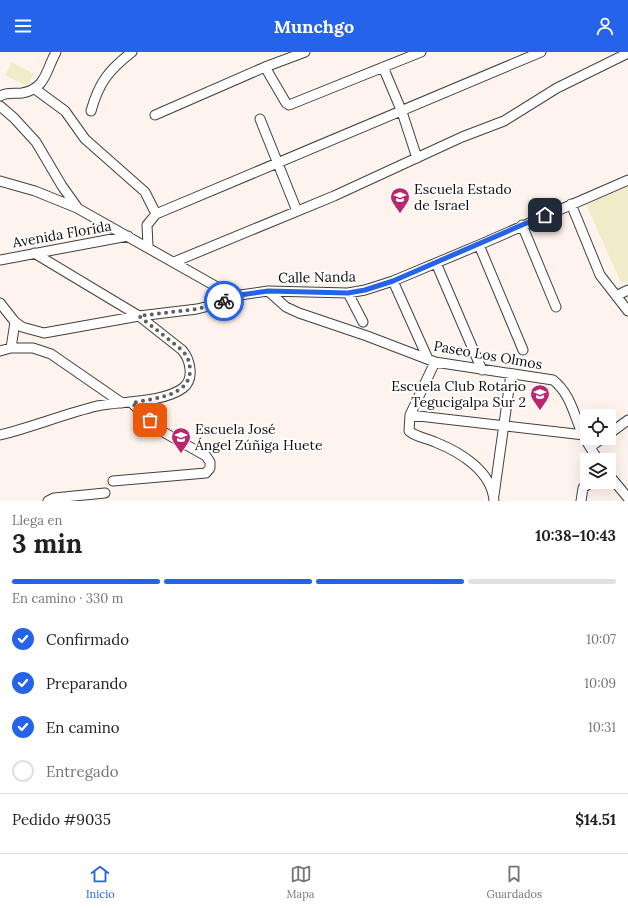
<!DOCTYPE html>
<html lang="es">
<meta charset="utf-8">
<style>
body{margin:0;font-family:Lora,serif;background:#f6f6f6;color:#202124;height:100vh;display:flex;flex-direction:column;font-size:15px;white-space:nowrap}
*{box-sizing:border-box;margin:0}
p{font-size:13px;color:#757577}
.icon{flex:none;width:22px;height:22px;fill:none;stroke:currentColor;stroke-width:2;stroke-linecap:round;stroke-linejoin:round}
.map{position:relative;height:449px;overflow:hidden}
.drawer{display:flex;flex-direction:column;background:#fff;flex:1}
.drawer>*{flex:none}
.controls{position:absolute;left:580px;top:357px;display:grid;gap:8px}
.controls a{display:grid;place-items:center;width:36px;height:36px;border-radius:0px;background:#fff;box-shadow:0 4px 16px #0002;font-size:20px}
.pin{position:absolute;display:grid;place-items:center;width:34px;height:34px;color:#fff;margin:-17px;border-radius:8px;box-shadow:0 2px 6px #0006}
.courier{position:absolute;display:grid;place-items:center;width:40px;height:40px;margin:-20px;border:3px solid #2563eb;border-radius:50%;background:#fff;color:#222;box-shadow:0 1px 5px #0007}
.overview em{font-style:normal;font-weight:800}
.overview div{display:flex;flex-direction:column-reverse}
.overview{display:flex;align-items:center;justify-content:space-between;height:68px;padding:0 12px}
h1{font-size:26px;font-weight:800;line-height:30px}
.bar{display:grid;grid-template-columns:repeat(4,1fr);gap:6px 4px;align-content:center;height:48px;padding:0 12px}
.bar i{height:5px;border-radius:3px;background:#e0e0e0}
.bar .active{background:#2563eb}
.bar p{grid-column:span 4}
.line{display:flex;align-items:center;gap:10px;padding:0 12px;border-top:1px solid #e0e0e0}
.line div{flex:1}
ol{padding:0 12px;list-style:none}
li{display:flex;align-items:center;gap:12px;height:44px}
li p{margin-inline-start:auto}
li .icon{padding:4px;border-radius:50%;background:#2563eb;color:#fff;stroke-width:4}
li:last-child{color:#757577}
li i{width:22px;height:22px;border:2px solid #e0e0e0;border-radius:50%}
header{display:flex;justify-content:space-between;align-items:center;height:52px;padding:0 12px;background:#2563eb;color:#fff;font-size:18px;font-weight:800}
.menu{display:flex;justify-content:space-around;align-items:center;height:56px;border-top:1px solid #e0e0e0;background:#fff;font-size:11px;color:#757577}
.menu a{display:grid;justify-items:center;gap:2px}
.menu .active{color:#2563eb}
.map>svg:first-child{display:block}
.pitch{fill:#f0ecc9}
.lines{fill:none;stroke-linecap:round;stroke-linejoin:round}
.minor-casing{stroke:#404040;stroke-width:11}
.minor{stroke:#fff;stroke-width:9}
.done{stroke:#625e5b;stroke-width:4;stroke-dasharray:0 7.2}
.route{stroke:#2563eb;stroke-width:5}
.labels{text-anchor:middle;stroke-width:4;stroke-linejoin:round;paint-order:stroke}
.poi-label{font-size:14px;fill:#0d0d0d;stroke:#fff;text-anchor:start}
.street-label{font-size:14px;fill:#0d0d0d;stroke:#fff}
</style>
<header><svg class="icon" aria-label="menu" viewBox="0 0 24 24"><path d="M4 6h16M4 12h16M4 18h16"/></svg>Munchgo<svg class="icon" aria-label="person" viewBox="0 0 24 24"><circle cx="12" cy="8" r="4"/><path d="M4 21q1-7 8-7t8 7"/></svg></header>
<div class="map">
<svg width="628" height="449" viewBox="0 0 628 449">
<rect width="100%" height="100%" fill="#fff4ed"/>
<path class="pitch" d="M12,10L34,22L27,34L5,23Z
M628,130V229L621,231L585,150Z"/>
<g class="lines">
<g class="minor-casing">
<path id="minor" d="M265,15L286,51L289,53L421,0
M383,15L402,60L417,106
M35,37L65,59L85,87L145,140L156,162
M0,44C7,40 14,42 22,41C46,37 46,18 56,0
M0,54L14,66L36,90L62,134L77,155
M91,59C99,30 109,18 132,0
M155,63L265,15L305,0
M260,67L297,159
M0,129L35,139L77,156L233,244
M571,152L600,223L628,259
M522,173L556,255
M479,193L523,298
M148,194L147,173L156,162L541,0
M0,208L128,184
M174,210L334,144L462,85L504,69L557,36L628,1
M436,211L482,318
M393,229L428,307
M268,239L286,255L299,261L367,284L435,310L553,328C571,342 574,364 583,383C588,392 593,400 598,408
M348,241L363,270
M616,244L628,238
M0,251L15,270L22,275L44,281L139,264L197,257L221,251L233,244L268,239L348,241L365,238L393,229L479,193L628,128
M11,296L15,270
M0,299L11,296H33L51,302L122,351
M410,363L435,310
M609,382L628,368
M0,383C33,375 64,362 97,354C121,349 163,351 183,336C195,327 190,307 182,298L139,264L34,201
M590,395L603,386
M609,423L628,446
M113,429L206,421L210,416V410L206,404L158,377L132,351
M494,443L511,322
M48,449L54,446L105,441
M494,449C492,419 460,400 435,390C426,386 416,385 409,379L410,363L584,383
M581,449L583,436L591,430"/>
</g>
<use href="#minor" class="minor"/>
</g>
<g class="lines">
<path class="done" d="M150,368L132,351C153,346 188,345 190,320C190,310 188,305 182,298L139,264L197,257L224,249"/>
<path class="route" d="M224,249L233,244L268,239L348,241L365,238L393,229L545,163"/>
</g>
<defs>
<g id="school-pin" transform="scale(1)"><path d="M0 17L-7.5 6A9.5 9.5 0 1 1 7.5 6Z" fill="#bb276e" stroke="#fff"/><path d="M0-5L7-2L0 1L-7-2ZM-4 1L0 2.5L4 1V4Q0 6-4 4Z" fill="#fff"/></g>
</defs>
<g fill-rule="evenodd">
<use href="#school-pin" x="400" y="145"/>
<use href="#school-pin" x="540" y="342"/>
<use href="#school-pin" x="181" y="385"/>
</g>
<g class="labels">
<g class="poi-label">
<text x="414" y="142">Escuela Estado<tspan x="414" dy="16">de Israel</tspan></text>
<text x="526" y="339" text-anchor="end">Escuela Club Rotario<tspan x="526" dy="16">Tegucigalpa Sur 2</tspan></text>
<text x="195" y="382">Escuela José<tspan x="195" dy="16">Ángel Zúñiga Huete</tspan></text>
</g>
<g class="street-label">
<text transform="translate(62 182) rotate(-10)" y="5">Avenida Florida</text>
<text transform="translate(317 225) rotate(-1)" y="5">Calle Nanda</text>
<text transform="translate(488 303) rotate(10)" y="5">Paseo Los Olmos</text>
</g>
</g>
</svg>
<div class="controls">
<a><svg class="icon" aria-label="locate" viewBox="0 0 24 24"><circle cx="12" cy="12" r="6"/><path d="M12 2v4M12 18v4M2 12h4M18 12h4"/></svg></a>
<a><svg class="icon" aria-label="layers" viewBox="0 0 24 24"><path d="M12 4l9 5-9 5-9-5zM3 14l9 5 9-5"/></svg></a>
</div>
<div class="pin" style="left:150px;top:368px;background:#ea580c"><svg class="icon" aria-label="bag" viewBox="0 0 24 24"><path d="M5 8h14l-1 12H6zM9 8a3 3 0 0 1 6 0"/></svg></div>
<div class="pin" style="left:545px;top:163px;background:#1f2937"><svg class="icon" aria-label="home" viewBox="0 0 24 24"><path d="M3 11l9-7 9 7M6 9v11h12V9"/></svg></div>
<div class="courier" style="left:224px;top:249px"><svg class="icon" aria-label="bike" viewBox="0 0 24 24"><circle cx="6" cy="16" r="4"/><circle cx="18" cy="16" r="4"/><path d="M6 16l4-8h5l3 8M10 8l3 8H6M13 5h3"/></svg></div>
</div>
<section class="drawer">
<div class="overview"><div><h1>3 min</h1><p>Llega en</p></div><em>10:38–10:43</em></div>
<div class="bar"><i class="active"></i><i class="active"></i><i class="active"></i><i></i><p>En camino · 330 m</p></div>
<ol>
<li><svg class="icon" aria-label="check" viewBox="0 0 24 24"><path d="M5 12l5 5 9-10"/></svg>Confirmado<p>10:07</p></li>
<li><svg class="icon" aria-label="check" viewBox="0 0 24 24"><path d="M5 12l5 5 9-10"/></svg>Preparando<p>10:09</p></li>
<li><svg class="icon" aria-label="check" viewBox="0 0 24 24"><path d="M5 12l5 5 9-10"/></svg>En camino<p>10:31</p></li>
<li><i></i>Entregado</li>
</ol>
<div class="line" style="height:52px"><div>Pedido #9035</div><b>$14.51</b></div>
</section>
<nav class="menu">
<a class="active"><svg class="icon" aria-label="home" viewBox="0 0 24 24"><path d="M3 11l9-7 9 7M6 9v11h12V9"/></svg>Inicio</a>
<a><svg class="icon" aria-label="map" viewBox="0 0 24 24"><path d="M3 6l6-2 6 2 6-2v14l-6 2-6-2-6 2zM9 4v14M15 6v14"/></svg>Mapa</a>
<a><svg class="icon" aria-label="saved" viewBox="0 0 24 24"><path d="M7 4h10v16l-5-4-5 4z"/></svg>Guardados</a>
</nav>
